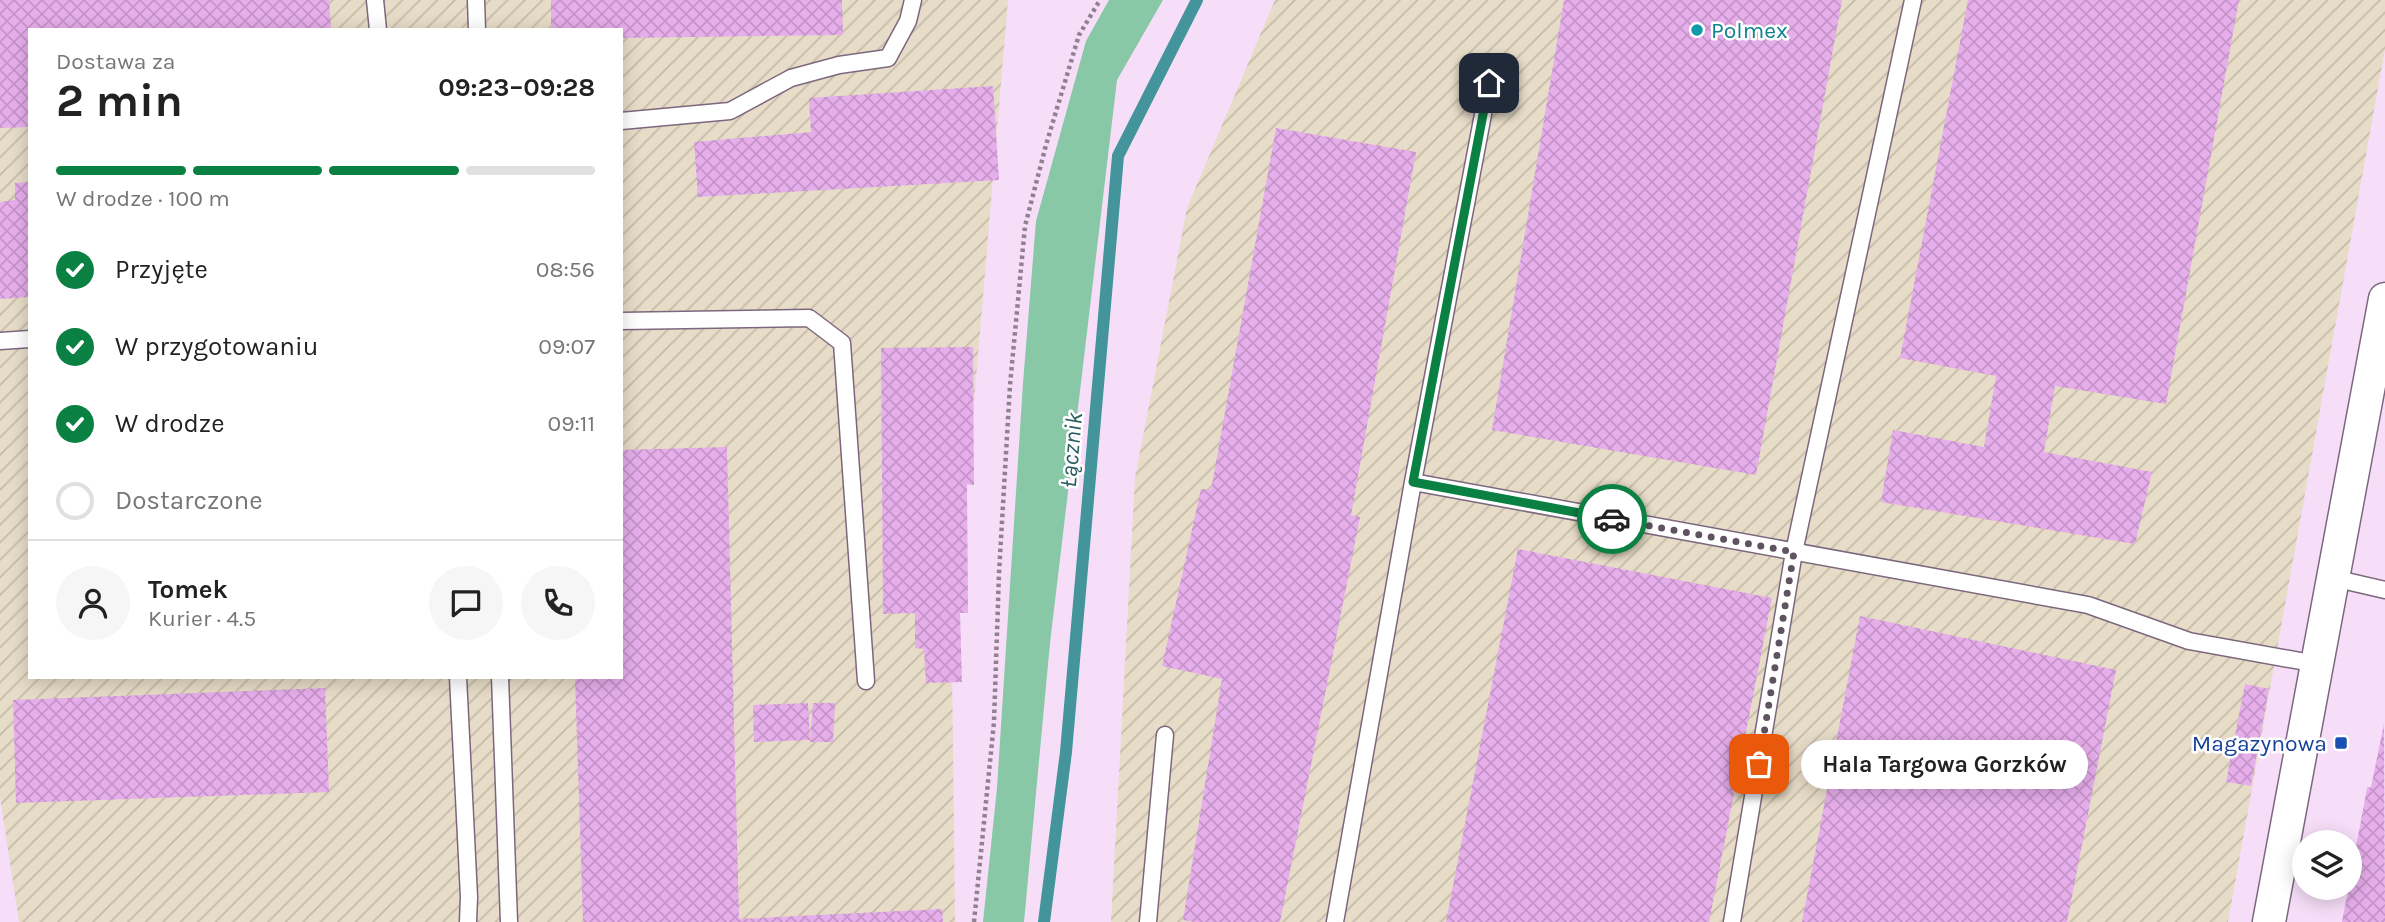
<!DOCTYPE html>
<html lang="pl">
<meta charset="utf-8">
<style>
body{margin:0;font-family:Karla,sans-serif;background:#f6f6f6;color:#222;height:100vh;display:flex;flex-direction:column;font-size:26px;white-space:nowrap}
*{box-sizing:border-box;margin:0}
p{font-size:23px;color:#767676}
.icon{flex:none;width:38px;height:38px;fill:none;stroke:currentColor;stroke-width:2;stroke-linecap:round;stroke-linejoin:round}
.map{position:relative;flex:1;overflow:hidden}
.side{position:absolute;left:28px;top:28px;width:595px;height:651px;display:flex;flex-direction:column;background:#fff;border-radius:0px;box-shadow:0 4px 18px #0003}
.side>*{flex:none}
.controls{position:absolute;left:2292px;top:830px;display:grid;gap:14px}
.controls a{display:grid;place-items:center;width:70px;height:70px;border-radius:50%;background:#fff;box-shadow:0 4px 18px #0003;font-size:35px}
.pin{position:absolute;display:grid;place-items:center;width:60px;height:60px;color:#fff;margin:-30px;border-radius:14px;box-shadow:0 4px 10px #0006}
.courier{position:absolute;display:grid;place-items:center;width:70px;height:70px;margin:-35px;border:5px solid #0b8043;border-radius:50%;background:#fff;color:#222;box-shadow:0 2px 9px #0007}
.bubble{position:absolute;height:49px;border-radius:24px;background:#fff;box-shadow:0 4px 18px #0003;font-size:23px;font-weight:700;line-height:49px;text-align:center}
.head em{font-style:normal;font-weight:700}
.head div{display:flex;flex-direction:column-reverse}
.head{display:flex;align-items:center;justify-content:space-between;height:119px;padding:0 28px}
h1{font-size:46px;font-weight:700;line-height:52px}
.bar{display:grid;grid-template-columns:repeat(4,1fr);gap:10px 7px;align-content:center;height:84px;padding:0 28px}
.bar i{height:9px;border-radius:5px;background:#e0e0e0}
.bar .on{background:#0b8043}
.bar p{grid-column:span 4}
.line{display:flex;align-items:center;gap:18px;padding:0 28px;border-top:2px solid #e0e0e0}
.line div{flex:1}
.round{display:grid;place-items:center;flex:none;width:74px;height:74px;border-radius:37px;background:#f6f6f6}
ol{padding:0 28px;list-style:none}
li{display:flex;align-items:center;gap:21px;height:77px}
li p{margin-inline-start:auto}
li .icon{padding:7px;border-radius:50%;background:#0b8043;color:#fff;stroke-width:4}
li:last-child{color:#767676}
li i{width:38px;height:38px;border:4px solid #e0e0e0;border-radius:50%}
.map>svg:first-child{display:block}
.industrial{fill:url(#industrial-furrows);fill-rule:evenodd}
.green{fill:#88c8a6}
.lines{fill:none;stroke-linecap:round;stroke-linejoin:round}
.stream{stroke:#44949b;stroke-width:12}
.building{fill:url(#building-cross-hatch)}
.service-casing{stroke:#7c687e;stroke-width:19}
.minor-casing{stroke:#7c687e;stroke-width:35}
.path{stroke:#918092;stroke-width:4.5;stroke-dasharray:3.5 3.5;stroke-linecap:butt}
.service{stroke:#fff;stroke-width:16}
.minor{stroke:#fff;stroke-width:32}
.done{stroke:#605361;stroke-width:7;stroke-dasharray:0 12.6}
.route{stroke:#0b8043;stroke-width:9}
.culture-dot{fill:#0f9aa8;stroke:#fff;stroke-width:2.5}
.transit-dot{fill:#1a4fb4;stroke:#fff;stroke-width:2.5}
.labels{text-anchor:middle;stroke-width:5;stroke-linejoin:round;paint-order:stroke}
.culture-label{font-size:23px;fill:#0d838f;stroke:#fff;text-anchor:start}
.transit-label{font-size:23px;fill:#164399;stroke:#fff;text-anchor:end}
.water-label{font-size:24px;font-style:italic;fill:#2b5e61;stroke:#fff}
</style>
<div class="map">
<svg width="2385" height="922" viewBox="0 0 2385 922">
<defs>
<pattern id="industrial-furrows" width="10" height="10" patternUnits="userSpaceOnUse" patternTransform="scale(1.75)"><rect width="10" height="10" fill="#e7dcc7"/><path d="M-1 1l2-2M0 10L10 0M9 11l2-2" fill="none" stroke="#c5bbaa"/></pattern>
<pattern id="building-cross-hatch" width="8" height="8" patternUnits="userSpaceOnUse" patternTransform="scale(1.75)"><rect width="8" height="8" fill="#e7aeec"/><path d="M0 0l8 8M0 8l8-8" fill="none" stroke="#c594c9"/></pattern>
</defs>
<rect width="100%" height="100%" fill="#f6def8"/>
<path class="industrial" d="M0,0H1008L952,663L955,922H19L0,797ZM30,30H621V677H30Z
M1275,0H2385V49L2228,922H1111L1135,478L1187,208Z"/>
<path class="green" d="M1109,0H1163L1117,80L1050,643L1024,922H983L997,788L1023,383L1036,221L1086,41Z"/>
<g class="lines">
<path class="stream" d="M1044,922L1066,752L1118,156L1197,0"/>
</g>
<path class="building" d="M0,0H329L331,28L30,30V127L0,128Z
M551,0H842L843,35L621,38V30H551Z
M1564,0H1842L1756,475L1492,430Z
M1968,0H2239L2166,404L2055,386L2044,452L2152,472L2135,544L1881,502L1893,430L1984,447L1996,376L1900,358Z
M993,86L999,180L698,197L694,142L811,132L809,98Z
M1276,128L1416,152L1351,515L1360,517L1280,922H1194L1183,920L1222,679L1162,666L1201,489L1211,490Z
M30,182V297L0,299V202L15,200V183Z
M973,347L974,485L967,484L968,613H960L962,682L926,683L924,649L915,648V613L883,614L881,348Z
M727,447L739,919L942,909L943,922H583L575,677H621V450Z
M1518,549L1772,598L1709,922H1446Z
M1860,616L2116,670L2067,922H1802Z
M2245,684L2269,689L2251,786L2226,782Z
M325,688L329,792L16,803L13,700Z
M808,703L810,740L754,742L753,705Z
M813,703H835L833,742H810Z
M2384,724L2385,922H2342L2367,788L2371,787Z"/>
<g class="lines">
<g class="service-casing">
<path id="service" d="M375,0L378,30
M476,0L477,30
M621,121L730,111L791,78L839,65L888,58L908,21L913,0
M621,321L809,318L842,343L866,681
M0,341L30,339
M1413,482L2088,605L2189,641L2317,664
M2333,578L2385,590
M458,677L469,897L468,922
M500,677L509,922
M1148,922L1165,735
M1335,922L1413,482L1489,83
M1732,922L1794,552L1913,0"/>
</g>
<g class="minor-casing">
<path id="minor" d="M2269,922L2385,299"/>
</g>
<path class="path" d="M974,922L994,722L999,573L1010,385L1025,226L1046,145L1079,35L1100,0"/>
<use href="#service" class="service"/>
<use href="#minor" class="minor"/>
</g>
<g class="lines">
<path class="done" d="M1612,519L1794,552L1759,764"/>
<path class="route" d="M1489,83L1413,482L1612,519"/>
</g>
<circle class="culture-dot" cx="1697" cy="30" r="7"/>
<rect class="transit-dot" x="2334" y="736" width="14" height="14" rx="3.5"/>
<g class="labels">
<g class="culture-label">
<text x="1711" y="38">Polmex</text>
</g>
<g class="transit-label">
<text x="2327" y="751">Magazynowa</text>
</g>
<g class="water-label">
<text transform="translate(1071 450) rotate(-85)" y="8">Łącznik</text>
</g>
</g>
</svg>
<div class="controls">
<a><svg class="icon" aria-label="layers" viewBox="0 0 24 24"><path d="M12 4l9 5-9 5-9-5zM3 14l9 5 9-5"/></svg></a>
</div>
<div class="pin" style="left:1759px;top:764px;background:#ea580c"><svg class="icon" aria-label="bag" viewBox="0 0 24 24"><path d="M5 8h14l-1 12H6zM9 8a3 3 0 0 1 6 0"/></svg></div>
<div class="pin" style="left:1489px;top:83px;background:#1f2937"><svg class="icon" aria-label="home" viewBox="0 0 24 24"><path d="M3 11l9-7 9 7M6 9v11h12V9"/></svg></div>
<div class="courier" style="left:1612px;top:519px"><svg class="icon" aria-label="car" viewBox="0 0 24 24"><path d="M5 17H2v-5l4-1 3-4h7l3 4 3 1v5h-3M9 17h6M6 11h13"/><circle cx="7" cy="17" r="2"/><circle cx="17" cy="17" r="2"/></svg></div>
<div class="bubble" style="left:1801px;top:740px;width:287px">Hala Targowa Gorzków</div>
<section class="side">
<div class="head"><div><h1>2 min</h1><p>Dostawa za</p></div><em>09:23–09:28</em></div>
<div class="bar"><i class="on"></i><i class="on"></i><i class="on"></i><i></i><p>W drodze · 100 m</p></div>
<ol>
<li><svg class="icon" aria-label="check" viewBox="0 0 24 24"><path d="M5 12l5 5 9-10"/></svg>Przyjęte<p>08:56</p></li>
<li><svg class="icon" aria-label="check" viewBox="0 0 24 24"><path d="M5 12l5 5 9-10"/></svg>W przygotowaniu<p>09:07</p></li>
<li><svg class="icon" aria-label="check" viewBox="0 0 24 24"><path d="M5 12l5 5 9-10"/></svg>W drodze<p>09:11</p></li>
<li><i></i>Dostarczone</li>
</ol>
<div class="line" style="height:126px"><a class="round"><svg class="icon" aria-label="person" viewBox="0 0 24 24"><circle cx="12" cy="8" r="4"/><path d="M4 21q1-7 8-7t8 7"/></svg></a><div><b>Tomek</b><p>Kurier · 4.5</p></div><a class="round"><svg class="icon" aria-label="chat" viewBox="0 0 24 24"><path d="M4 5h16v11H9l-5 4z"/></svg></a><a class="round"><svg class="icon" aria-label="phone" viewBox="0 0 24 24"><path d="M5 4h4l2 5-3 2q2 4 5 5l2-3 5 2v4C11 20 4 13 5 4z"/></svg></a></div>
</section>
</div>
